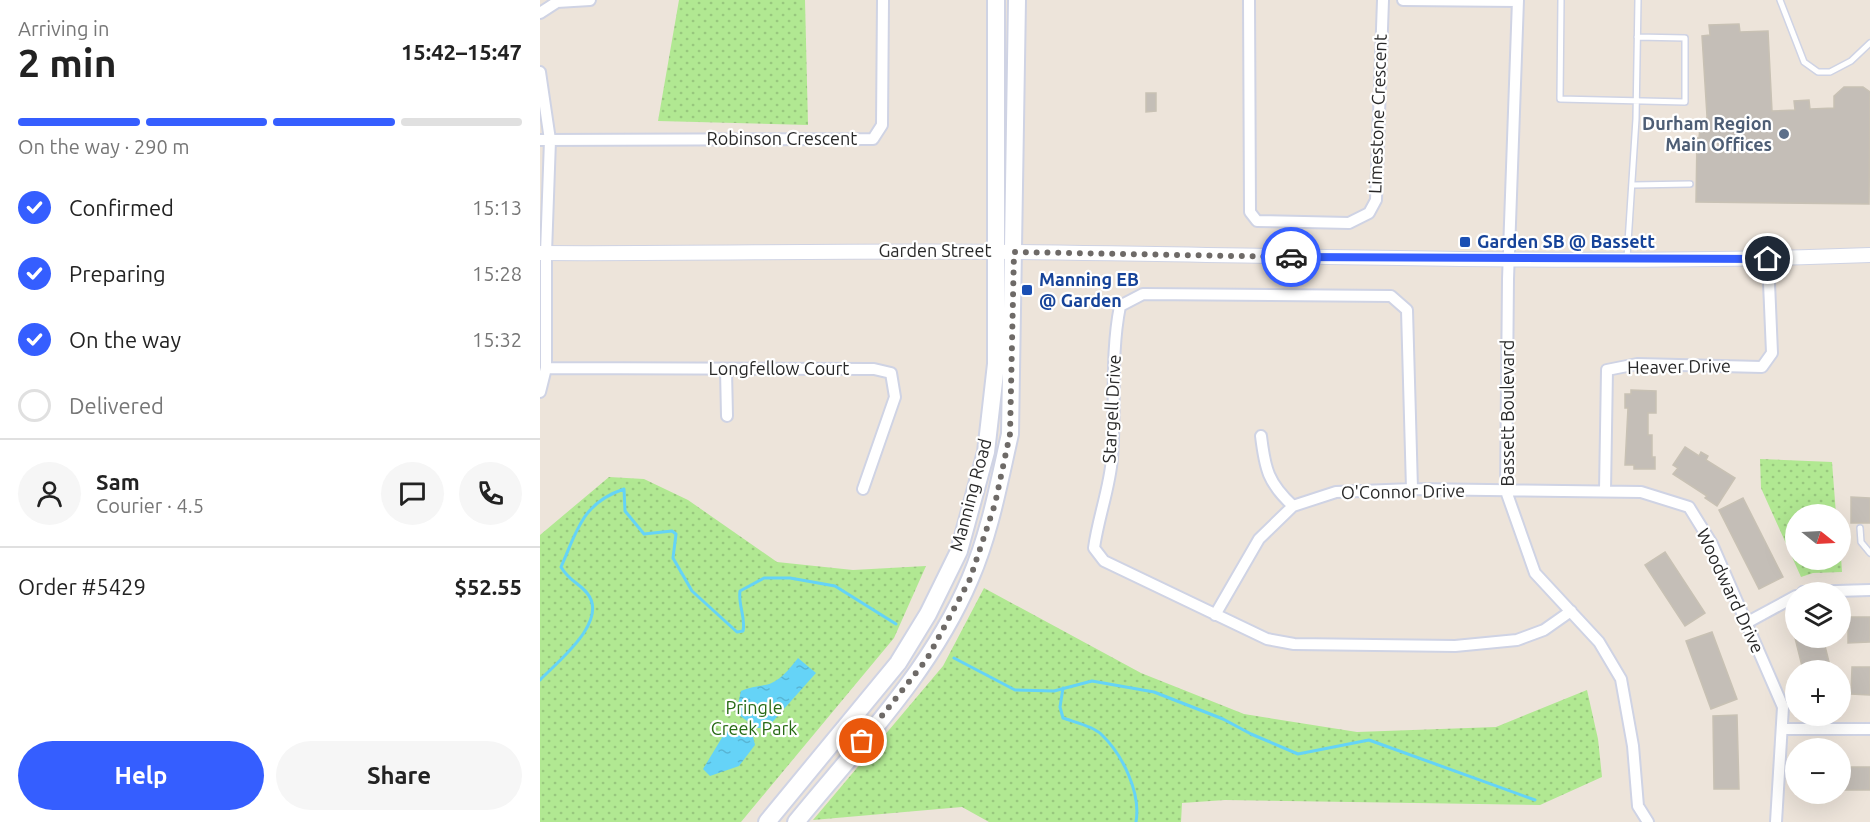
<!DOCTYPE html>
<meta charset="utf-8">
<style>
body{margin:0;font-family:Ubuntu,sans-serif;background:#f6f6f6;color:#222;height:100vh;display:flex;flex-direction:column;font-size:22px;white-space:nowrap}
*{box-sizing:border-box;margin:0}
p{font-size:20px;color:#767676}
.icon{flex:none;width:33px;height:33px;fill:none;stroke:currentColor;stroke-width:2;stroke-linecap:round;stroke-linejoin:round}
.map{position:relative;flex:1;overflow:hidden}
.sheet{display:flex;flex-direction:column;background:#fff;width:540px}
.sheet>*{flex:none}
.needle{width:39px;rotate:108deg}
.fabs{position:absolute;left:1245px;top:504px;display:grid;gap:12px}
.fabs a{display:grid;place-items:center;width:66px;height:66px;border-radius:50%;background:#fff;box-shadow:0 6px 24px #0002;font-size:30px}
.pin{position:absolute;display:grid;place-items:center;width:51px;height:51px;color:#fff;margin:-26px;border:3px solid #fff;border-radius:50%;box-shadow:0 2px 6px #0007}
.courier{position:absolute;display:grid;place-items:center;width:60px;height:60px;margin:-30px;border:4px solid #355eff;border-radius:50%;background:#fff;color:#222;box-shadow:0 2px 8px #0007}
.head em{font-style:normal;font-weight:700}
.head div{display:flex;flex-direction:column-reverse}
.head{display:flex;align-items:center;justify-content:space-between;height:102px;padding:0 18px}
h1{font-size:39px;font-weight:700;line-height:45px}
.bar{display:grid;grid-template-columns:repeat(4,1fr);gap:9px 6px;align-content:center;height:72px;padding:0 18px}
.bar i{height:8px;border-radius:4px;background:#e0e0e0}
.bar .current{background:#355eff}
.bar p{grid-column:span 4}
.line{display:flex;align-items:center;gap:15px;padding:0 18px;border-top:2px solid #e0e0e0}
.line div{flex:1}
.round{display:grid;place-items:center;flex:none;width:63px;height:63px;border-radius:32px;background:#f6f6f6}
ol{padding:0 18px;list-style:none}
li{display:flex;align-items:center;gap:18px;height:66px}
li p{margin-inline-start:auto}
li .icon{padding:6px;border-radius:50%;background:#355eff;color:#fff;stroke-width:4}
li:last-child{color:#767676}
li i{width:33px;height:33px;border:3px solid #e0e0e0;border-radius:50%}
.action{display:flex;gap:12px;margin-top:auto;padding:12px 18px}
.action a{flex:1;height:69px;border-radius:36px;background:#355eff;color:#fff;font-size:24px;font-weight:700;line-height:69px;text-align:center}
.action a+a{background:#f6f6f6;color:#222}
main{display:flex;flex:1;min-height:0}
.map>svg:first-child{display:block}
.park{fill:url(#park-dots)}
.water{fill:url(#water-ripples)}
.lines{fill:none;stroke-linecap:round;stroke-linejoin:round}
.stream{stroke:#65d3f7;stroke-width:3}
.building{fill:#c4beb7;stroke:#c8c1b4;stroke-width:1.5}
.service-casing{stroke:#cfd3e4;stroke-width:8}
.minor-casing{stroke:#cfd3e4;stroke-width:14}
.tertiary-casing{stroke:#cfd3e4;stroke-width:16}
.secondary-casing{stroke:#cfd3e4;stroke-width:20}
.service{stroke:#fff;stroke-width:5}
.minor{stroke:#fff;stroke-width:10}
.tertiary{stroke:#fff;stroke-width:14}
.secondary{stroke:#fff;stroke-width:16}
.done{stroke:#6e6a67;stroke-width:6;stroke-dasharray:0 10.8}
.route{stroke:#355eff;stroke-width:8}
.service-dot{fill:#5c6f8a;stroke:#fff;stroke-width:2}
.transit-dot{fill:#1a4fb4;stroke:#fff;stroke-width:2}
.labels{text-anchor:middle;stroke-width:4.5;stroke-linejoin:round;paint-order:stroke}
.street-label{font-size:18px;fill:#292929;stroke:#fff}
.service-label{font-size:18px;font-weight:bold;fill:#4e5e75;stroke:#fff;text-anchor:end}
.transit-label{font-size:18px;font-weight:bold;fill:#164399;stroke:#fff;text-anchor:start}
.park-label{font-size:18px;fill:#286b15;stroke:#fff}
</style>
<main>
<section class="sheet">
<div class="head"><div><h1>2 min</h1><p>Arriving in</p></div><em>15:42–15:47</em></div>
<div class="bar"><i class="current"></i><i class="current"></i><i class="current"></i><i></i><p>On the way · 290 m</p></div>
<ol>
<li><svg class="icon" aria-label="check" viewBox="0 0 24 24"><path d="M5 12l5 5 9-10"/></svg>Confirmed<p>15:13</p></li>
<li><svg class="icon" aria-label="check" viewBox="0 0 24 24"><path d="M5 12l5 5 9-10"/></svg>Preparing<p>15:28</p></li>
<li><svg class="icon" aria-label="check" viewBox="0 0 24 24"><path d="M5 12l5 5 9-10"/></svg>On the way<p>15:32</p></li>
<li><i></i>Delivered</li>
</ol>
<div class="line" style="height:108px"><a class="round"><svg class="icon" aria-label="person" viewBox="0 0 24 24"><circle cx="12" cy="8" r="4"/><path d="M4 21q1-7 8-7t8 7"/></svg></a><div><b>Sam</b><p>Courier · 4.5</p></div><a class="round"><svg class="icon" aria-label="chat" viewBox="0 0 24 24"><path d="M4 5h16v11H9l-5 4z"/></svg></a><a class="round"><svg class="icon" aria-label="phone" viewBox="0 0 24 24"><path d="M5 4h4l2 5-3 2q2 4 5 5l2-3 5 2v4C11 20 4 13 5 4z"/></svg></a></div>
<div class="line" style="height:78px"><div>Order #5429</div><b>$52.55</b></div>
<div class="action"><a>Help</a><a>Share</a></div>
</section>
<div class="map">
<svg width="1330" height="822" viewBox="0 0 1330 822">
<defs>
<pattern id="park-dots" width="8" height="8" patternUnits="userSpaceOnUse" patternTransform="scale(1.5)"><rect width="8" height="8" fill="#b1e892"/><path d="M2 2h.1M6 6h.1" fill="none" stroke="#98c77e" stroke-width="1.8" stroke-linecap="round"/></pattern>
<pattern id="water-ripples" width="26" height="14" patternUnits="userSpaceOnUse" patternTransform="scale(1.5)"><rect width="26" height="14" fill="#65d3f7"/><path d="M2 4q2-2 4 0t4 0M15 11q2-2 4 0t4 0" fill="none" stroke="#58b5d4"/></pattern>
</defs>
<rect width="100%" height="100%" fill="#ede4da"/>
<path class="park" d="M139,0H265L268,125L118,121Z
M1220,459L1292,462L1296,514H1256V560L1301,557L1302,572L1273,573L1261,577L1221,488Z
M69,477L104,479L148,500L237,562L313,570L386,566L354,638L201,822H0V535Z
M444,588L601,673L704,714L817,732L956,727L1047,690L1058,739L1062,777L1000,805L685,800L642,803L641,822H449L422,807L273,820L403,666Z"/>
<path class="water" d="M258,658L276,673L227,728H217L196,713L201,691C210,687 216,687 225,685C239,683 250,668 258,658Z
M204,727L212,732L215,745L199,766L170,776L163,769L186,731Z"/>
<g class="lines">
<path class="stream" d="M414,658L475,690L514,691L552,681L614,692L683,719L711,734L758,754L829,740L995,800
M0,680C17,662 70,621 47,593C38,582 30,582 21,567C37,531 42,503 84,489L85,511L104,534L132,531L136,534L133,558L152,591L197,632L203,631C206,617 198,606 200,591L224,578H250L295,586L356,624
M523,688L520,707L523,718C534,722 553,726 561,734C583,755 601,793 596,822"/>
</g>
<path class="building" d="M1199,24L1200,32L1228,31L1232,111L1255,110L1254,101L1269,100L1270,109L1294,108V96L1304,87H1323L1330,92L1329,204L1156,202L1157,138H1159L1160,128H1166L1167,116L1162,36L1170,35L1169,25Z
M606,93H616V111L606,112Z
M1091,390L1116,391V413H1108V435H1112V457H1115V469H1094V465H1085L1088,408H1085V394H1091Z
M1145,447L1159,456L1161,452L1168,456L1166,460L1195,478L1177,506L1165,498L1167,496L1133,474L1138,468L1133,465Z
M1311,497L1330,498V523H1311Z
M1203,498L1243,577L1219,589L1179,510Z
M1125,552L1165,613L1145,626L1105,565Z
M1308,617H1330V642L1308,643Z
M1172,632L1197,699L1171,709L1146,641Z
M1255,638H1283L1291,670H1263Z
M1312,667H1330V695L1311,694Z
M1197,715L1199,789H1174L1173,716Z
M1300,767H1330V790H1300Z"/>
<g class="lines">
<g class="service-casing">
<path id="service" d="M1021,0L1020,99L1145,102V38L1097,37
M1240,0L1264,62L1278,72H1290L1311,61L1330,43
M1093,185L1150,184
M1087,258L1096,119L1098,0
M1320,528L1321,542L1330,553"/>
</g>
<g class="minor-casing">
<path id="minor" d="M709,0L710,212L717,221L809,223L829,213L836,200L843,0
M863,0L978,1
M978,0L968,279L966,491L995,573L1059,642L1081,679L1093,746L1098,806L1108,822
M0,13L17,2L50,0
M0,72L10,140L6,253V368L0,392
M0,140L333,139L342,125L343,0
M6,368L334,369L351,373L355,397L323,489
M186,370L187,416
M721,436C725,469 728,483 753,506
M872,489L867,310L851,296L603,294L580,306C570,356 576,407 572,458C570,487 558,518 554,548L564,561L727,639L754,644L915,646L977,640L1004,630L1031,611
M1065,491L1067,370L1097,364L1222,367L1232,353L1228,259
M1263,592L1330,590
M675,615L719,539L753,506L796,492L872,489L1101,492L1149,507L1172,544L1243,707L1236,822
M1208,622L1256,596
M1243,729H1330"/>
</g>
<g class="tertiary-casing">
<path id="tertiary" d="M0,253C158,254 316,250 475,252C760,255 1045,266 1330,255"/>
</g>
<g class="secondary-casing">
<path id="secondary" d="M227,822L358,663L388,614L419,551L446,452L456,364V0
M256,822C319,745 391,671 430,579C450,533 459,482 470,434L477,0"/>
</g>
<use href="#service" class="service"/>
<use href="#minor" class="minor"/>
<use href="#tertiary" class="tertiary"/>
<use href="#secondary" class="secondary"/>
</g>
<g class="lines">
<path class="done" d="M322,741L387,659L430,579L455,504L470,434L474,252L751,257"/>
<path class="route" d="M751,257L1228,259"/>
</g>
<circle class="service-dot" cx="1244" cy="134" r="6"/>
<g class="transit-dot">
<rect x="919" y="236" width="12" height="12" rx="3"/>
<rect x="481" y="284" width="12" height="12" rx="3"/>
</g>
<g class="labels">
<g class="street-label">
<text transform="translate(838 114) rotate(-88)" y="6">Limestone Crescent</text>
<text x="242" y="145">Robinson Crescent</text>
<text x="395" y="257">Garden Street</text>
<text transform="translate(1139 367) rotate(-1)" y="6">Heaver Drive</text>
<text x="239" y="375">Longfellow Court</text>
<text transform="translate(572 409) rotate(-87)" y="6">Stargell Drive</text>
<text transform="translate(968 413) rotate(-90)" y="6">Bassett Boulevard</text>
<text transform="translate(863 492) rotate(-1)" y="6">O'Connor Drive</text>
<text transform="translate(431 495) rotate(-75)" y="6">Manning Road</text>
<text transform="translate(1190 591) rotate(65)" y="6">Woodward Drive</text>
</g>
<g class="service-label">
<text x="1232" y="130">Durham Region<tspan x="1232" dy="21">Main Offices</tspan></text>
</g>
<g class="transit-label">
<text x="937" y="248">Garden SB @ Bassett</text>
<text x="499" y="286">Manning EB<tspan x="499" dy="21">@ Garden</tspan></text>
</g>
<g class="park-label">
<text x="214" y="714">Pringle<tspan x="214" dy="21">Creek Park</tspan></text>
</g>
</g>
</svg>
<div class="fabs">
<a><svg class="needle" viewBox="-14 -14 28 28"><path d="M0-13l5 13h-10z" fill="#e53935"/><path d="M0 13l5-13h-10z" fill="#767676"/></svg></a>
<a><svg class="icon" aria-label="layers" viewBox="0 0 24 24"><path d="M12 4l9 5-9 5-9-5zM3 14l9 5 9-5"/></svg></a>
<a>+</a>
<a>−</a>
</div>
<div class="pin" style="left:322px;top:741px;background:#ea580c"><svg class="icon" aria-label="bag" viewBox="0 0 24 24"><path d="M5 8h14l-1 12H6zM9 8a3 3 0 0 1 6 0"/></svg></div>
<div class="pin" style="left:1228px;top:259px;background:#1f2937"><svg class="icon" aria-label="home" viewBox="0 0 24 24"><path d="M3 11l9-7 9 7M6 9v11h12V9"/></svg></div>
<div class="courier" style="left:751px;top:257px"><svg class="icon" aria-label="car" viewBox="0 0 24 24"><path d="M5 17H2v-5l4-1 3-4h7l3 4 3 1v5h-3M9 17h6M6 11h13"/><circle cx="7" cy="17" r="2"/><circle cx="17" cy="17" r="2"/></svg></div>
</div>
</main>
